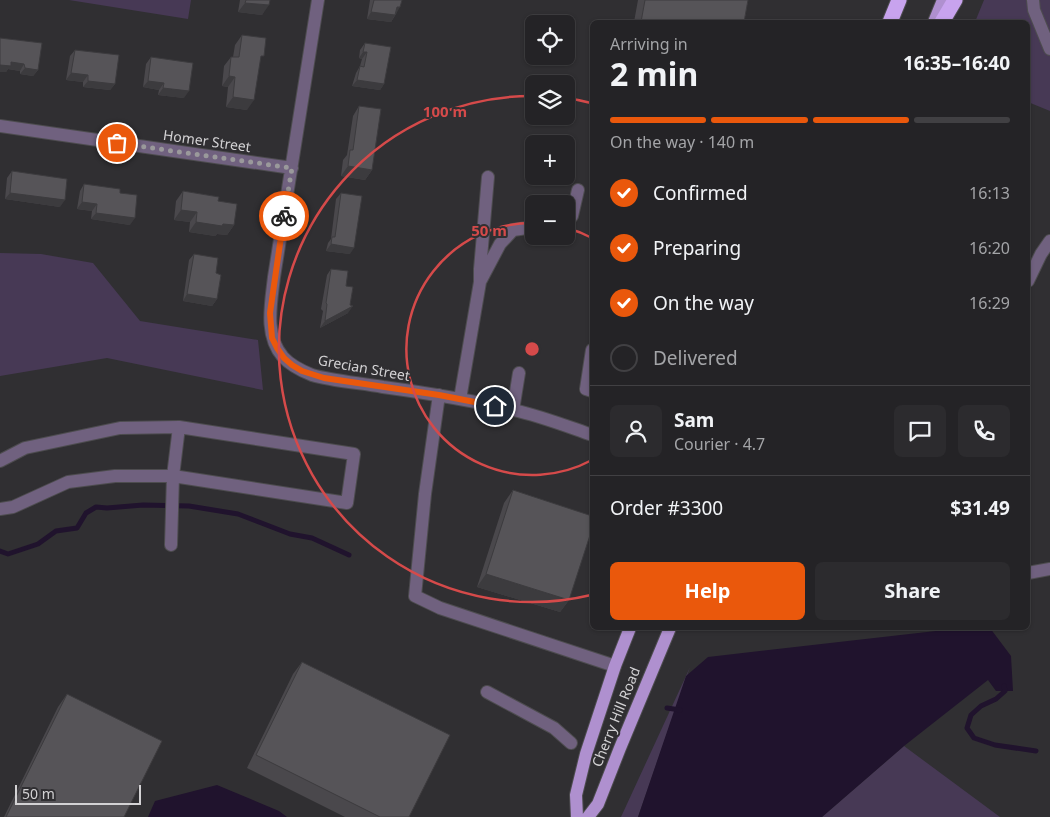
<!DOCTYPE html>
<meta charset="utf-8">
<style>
body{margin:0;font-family:"Noto Sans",sans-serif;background:#2c2b2e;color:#f1f3f6;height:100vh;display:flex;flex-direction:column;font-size:19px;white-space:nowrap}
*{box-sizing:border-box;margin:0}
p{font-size:16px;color:#a3a4a7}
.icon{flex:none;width:28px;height:28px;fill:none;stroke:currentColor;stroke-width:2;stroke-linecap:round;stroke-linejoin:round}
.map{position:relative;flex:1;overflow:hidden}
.panel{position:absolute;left:590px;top:20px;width:440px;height:610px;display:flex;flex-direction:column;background:#242326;border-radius:8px;box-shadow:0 1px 4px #0004,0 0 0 1px #414043}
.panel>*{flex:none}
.buttons{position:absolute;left:525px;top:15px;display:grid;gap:10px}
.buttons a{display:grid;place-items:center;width:50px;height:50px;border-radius:8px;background:#242326;box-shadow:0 1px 4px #0004,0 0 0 1px #414043;font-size:25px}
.scale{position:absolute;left:15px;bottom:12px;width:126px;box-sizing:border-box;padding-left:5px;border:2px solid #d3d2d4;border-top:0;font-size:14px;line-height:18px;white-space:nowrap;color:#d3d2d4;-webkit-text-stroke:4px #302f32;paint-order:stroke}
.pin{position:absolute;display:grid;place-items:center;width:42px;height:42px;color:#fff;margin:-21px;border:2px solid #fff;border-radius:50%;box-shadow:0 1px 5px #0007}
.courier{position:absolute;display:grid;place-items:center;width:50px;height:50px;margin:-25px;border:4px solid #ea580c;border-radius:50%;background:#fff;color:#222;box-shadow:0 1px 6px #0007}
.overview em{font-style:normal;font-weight:700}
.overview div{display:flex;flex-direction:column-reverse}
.overview{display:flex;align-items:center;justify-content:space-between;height:85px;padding:0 20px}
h1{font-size:32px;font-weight:700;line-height:38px}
.bar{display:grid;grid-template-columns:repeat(4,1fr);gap:8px 5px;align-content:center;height:60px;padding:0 20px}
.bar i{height:6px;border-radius:4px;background:#414043}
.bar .selected{background:#ea580c}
.bar p{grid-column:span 4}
.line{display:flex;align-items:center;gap:12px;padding:0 20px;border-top:1px solid #414043}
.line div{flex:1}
.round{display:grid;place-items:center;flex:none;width:52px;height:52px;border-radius:8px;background:#2c2b2e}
ol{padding:0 20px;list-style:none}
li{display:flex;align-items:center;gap:15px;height:55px}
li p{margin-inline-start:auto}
li .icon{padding:5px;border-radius:50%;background:#ea580c;color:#fff;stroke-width:4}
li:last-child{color:#a3a4a7}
li i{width:28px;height:28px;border:2px solid #414043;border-radius:50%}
.action{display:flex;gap:10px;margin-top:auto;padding:10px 20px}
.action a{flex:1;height:58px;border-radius:8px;background:#ea580c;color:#fff;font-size:20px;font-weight:700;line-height:58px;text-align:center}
.action a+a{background:#2c2b2e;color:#f1f3f6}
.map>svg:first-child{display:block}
.green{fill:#473955}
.water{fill:#20132d}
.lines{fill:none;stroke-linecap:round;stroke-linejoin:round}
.stream{stroke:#20132d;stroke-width:5}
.minor-casing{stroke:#4d4c4f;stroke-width:14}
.major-casing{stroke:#4d4c4f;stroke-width:14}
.highway-casing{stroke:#4d4c4f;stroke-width:17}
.minor{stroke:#70617f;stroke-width:12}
.major{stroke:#af90cf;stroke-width:12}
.highway{stroke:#c8a3ee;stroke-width:15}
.wall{fill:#4a484c}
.shaded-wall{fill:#3c3b3e}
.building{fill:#565458;stroke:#3c3b3e}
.done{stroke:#9a999b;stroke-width:5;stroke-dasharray:0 9}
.route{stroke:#ea580c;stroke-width:6}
.ring{fill:none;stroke:#d54a4a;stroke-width:2.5}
.labels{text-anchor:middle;stroke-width:4;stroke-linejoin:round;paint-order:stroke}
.street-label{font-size:14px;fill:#d3d2d4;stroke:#302f32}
.centre{fill:#d54a4a;stroke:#302f32;stroke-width:2.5}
.ring-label{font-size:15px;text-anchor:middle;font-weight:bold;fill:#d54a4a;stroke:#302f32;stroke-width:4;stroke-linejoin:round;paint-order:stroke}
</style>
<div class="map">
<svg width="1050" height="817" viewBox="0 0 1050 817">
<rect width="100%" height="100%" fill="#302f32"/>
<path class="green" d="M69,0H191L188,19Z
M984,0H1050V111L1028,102V22H975Z
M0,253L41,254L93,263L140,321L258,340L263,390L107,358L0,376Z
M690,667L638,817H621L686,676Z
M904,746L1000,817H822Z"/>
<path class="water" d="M962,628H990L1011,656L1013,691H996L988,680L904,746L822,817H638L686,676L708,657Z
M217,785L279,811L287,817H148L155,801Z"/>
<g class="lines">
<path class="stream" d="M0,551L8,554L38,544L56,531L77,528L86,513L96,507L107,508L143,505L189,506L238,514L290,534L312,538L349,555
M1004,686L1005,691L996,699L981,706L971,715L967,728L974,738L995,745L1036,751
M667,708L680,710"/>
<g class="minor-casing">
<path id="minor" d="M318,0L274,277C271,304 264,335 283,357C291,366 302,371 312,375C332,381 361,383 383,387C427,393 470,400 513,410C541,416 566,426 592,435
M1033,0L1034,10L1050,49
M0,126L292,168
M566,222L572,216L578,190
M481,280L500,244L513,230L534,227
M1028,281L1041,254L1050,241
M592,350L586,389L592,391
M439,395L425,494L415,596L440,608L615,666
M460,399L480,282V269L488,177
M513,410L519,373
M0,461L25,448L120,428L179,427L354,454L347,503L173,476H115L68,482L13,507L0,509
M171,545L173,476L179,427
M1028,573L1050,569
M487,692L554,728L571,743"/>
</g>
<g class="major-casing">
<path id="major" d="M934,22L943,0
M577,817L576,795L586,754L615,666L630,628
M588,817L598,804L620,748L670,628"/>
</g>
<g class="highway-casing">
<path id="highway" d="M890,22L899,0
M942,22L955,0"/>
</g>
<use href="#minor" class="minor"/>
<use href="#major" class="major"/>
<use href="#highway" class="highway"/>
</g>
<path class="wall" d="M240,0H270L262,15L238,12Z
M370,0H402L396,14L391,22L367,19Z
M638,0H748L744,22H634Z
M242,35L260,61L247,110L226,107L228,87L222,86L224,66L231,57H233L235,45Z
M0,38L38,70L33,76L20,74V71L8,69L6,72Z
M365,43L384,84L380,90L352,86L356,73L360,66L362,59L359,58L360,50Z
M75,50L115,84L110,90L83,87V82L66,80L70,56Z
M151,57L184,98L158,95L159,90L143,87L146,64Z
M359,106L372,170L365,180L341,176L343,160L347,155L353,116Z
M12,171L60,207L5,199L7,178Z
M84,184L120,193L130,225L91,219L92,211L77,209L80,191Z
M183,191L218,201L234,225L227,235L217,234L215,236L189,232L190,222L174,220L176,201Z
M341,193L350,254L326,251L328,243L331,239L336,199Z
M194,254L216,273L217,299L212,306L183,301L189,260Z
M331,269L346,286L348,313L320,328L323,311L321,309L327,275Z
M513,490L569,600L560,612L477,587L504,503Z
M302,662L409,817H345L247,768L293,674Z
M67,694L124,817H4L58,707Z"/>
<path class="shaded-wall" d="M245,3L269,5L262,15L238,12Z
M397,7H400L396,14Z
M371,12L395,15L391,22L367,19Z
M363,52H367L362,59L359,58Z
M11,62L24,64L20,71L8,69L6,72H0V65Z
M25,68L38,70L33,76L20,74Z
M71,73L88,75L83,82L66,80Z
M229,76L235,77L228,87L222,86Z
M357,80L384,84L380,90L352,86Z
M88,81L115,84L110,90L83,87Z
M148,81L164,83L159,90L143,87Z
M163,88L189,91L184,98L158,95Z
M233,97L254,100L247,110L226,107Z
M348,166L372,170L365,180L341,176Z
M10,193L65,200L60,207L5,199Z
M82,202L97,204L92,211L77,209Z
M181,210L197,212L190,222L174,220Z
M96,213L135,218L130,225L91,219Z
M196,222L223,224L234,225L227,235L217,234L215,236L189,232Z
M331,244L354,248L350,254L326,251Z
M187,294L217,299L212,306L183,301Z
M353,306L348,313L320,328L325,321Z
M486,574L569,600L560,612L477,587Z"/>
<path class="building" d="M246,0H270L269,5L245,3Z
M374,0H402L400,7H397L395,15L371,12Z
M645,0H748L744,22H641Z
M242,35L266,38L264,56H261L254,100L233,97L235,77L229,76L231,57H239Z
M0,38L42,43L38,70L25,68L24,64L11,62V66L0,65Z
M365,43L391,47L384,84L357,80L360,66L364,67L367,52H363Z
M75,50L119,55L115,84L88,81V75L71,73Z
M151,57L193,63L189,91L163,88L164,83L148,81Z
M359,106L381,109L372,170L348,166L350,150H353Z
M12,171L67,179L65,200L10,193Z
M84,184L120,189V193L137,195L135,218L96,213L97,204L82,202Z
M183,191L219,197L218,201L237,204L234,225L223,224L222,226L196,222L197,212L181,210Z
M341,193L362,196L354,248L331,244L332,237H335Z
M194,254L218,258L216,273L221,275L217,299L187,294Z
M331,269L348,271L346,286L353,287L350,305L353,306L325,321L327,304L326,303Z
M513,490L592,516V529L569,600L486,574Z
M302,662L450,735L409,817H380L256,755Z
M67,694L162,741L124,817H6Z"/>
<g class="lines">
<path class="done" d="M117,143L292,168L284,216"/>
<path class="route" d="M284,216L270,313L272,338L277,348L284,358L292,365L302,371L324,378L439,395L495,406"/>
</g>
<g class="ring">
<path d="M592 460A126 126 0 1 1 533 223M567 228A126 126 0 0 1 592 238"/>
<path d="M591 595A253 253 0 1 1 532 96M567 98A253 253 0 0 1 591 103"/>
</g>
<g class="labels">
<g class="street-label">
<text transform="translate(207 141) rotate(8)" y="5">Homer Street</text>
<text transform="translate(364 368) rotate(10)" y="5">Grecian Street</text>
<text transform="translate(616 717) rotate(-68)" y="5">Cherry Hill Road</text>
</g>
</g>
<circle cx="532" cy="349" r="8" class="centre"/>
<g class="ring-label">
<text x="445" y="117">100 m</text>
<text x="489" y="236">50 m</text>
</g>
</svg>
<div class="buttons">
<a><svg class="icon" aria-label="locate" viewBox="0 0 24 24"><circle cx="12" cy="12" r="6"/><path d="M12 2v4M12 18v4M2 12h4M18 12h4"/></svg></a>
<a><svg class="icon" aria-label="layers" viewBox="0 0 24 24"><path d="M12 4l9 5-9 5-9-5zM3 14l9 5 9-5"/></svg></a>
<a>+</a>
<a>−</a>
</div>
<div class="scale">50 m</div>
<div class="pin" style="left:117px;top:143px;background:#ea580c"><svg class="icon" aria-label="bag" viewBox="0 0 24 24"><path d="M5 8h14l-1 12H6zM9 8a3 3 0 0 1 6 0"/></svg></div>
<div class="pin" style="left:495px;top:406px;background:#1f2937"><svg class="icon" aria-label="home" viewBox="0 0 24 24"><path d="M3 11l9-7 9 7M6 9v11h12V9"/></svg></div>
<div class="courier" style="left:284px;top:216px"><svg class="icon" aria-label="bike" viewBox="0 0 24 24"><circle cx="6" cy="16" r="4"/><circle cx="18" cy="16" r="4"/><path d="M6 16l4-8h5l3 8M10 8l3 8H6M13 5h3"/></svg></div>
<section class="panel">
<div class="overview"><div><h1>2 min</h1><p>Arriving in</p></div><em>16:35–16:40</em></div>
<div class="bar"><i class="selected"></i><i class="selected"></i><i class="selected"></i><i></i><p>On the way · 140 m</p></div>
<ol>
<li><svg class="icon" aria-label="check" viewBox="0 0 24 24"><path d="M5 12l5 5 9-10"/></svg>Confirmed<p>16:13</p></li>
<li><svg class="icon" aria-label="check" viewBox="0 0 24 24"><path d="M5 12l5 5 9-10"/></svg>Preparing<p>16:20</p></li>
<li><svg class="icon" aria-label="check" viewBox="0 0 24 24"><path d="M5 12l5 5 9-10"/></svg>On the way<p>16:29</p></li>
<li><i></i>Delivered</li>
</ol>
<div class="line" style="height:90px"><a class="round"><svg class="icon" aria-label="person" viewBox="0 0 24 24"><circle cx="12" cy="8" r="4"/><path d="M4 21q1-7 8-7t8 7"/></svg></a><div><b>Sam</b><p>Courier · 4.7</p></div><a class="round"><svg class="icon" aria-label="chat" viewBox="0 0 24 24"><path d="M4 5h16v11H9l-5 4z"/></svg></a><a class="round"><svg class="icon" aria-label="phone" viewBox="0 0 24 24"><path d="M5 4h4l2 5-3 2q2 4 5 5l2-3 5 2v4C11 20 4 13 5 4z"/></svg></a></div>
<div class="line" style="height:65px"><div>Order #3300</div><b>$31.49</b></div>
<div class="action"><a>Help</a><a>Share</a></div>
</section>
</div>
